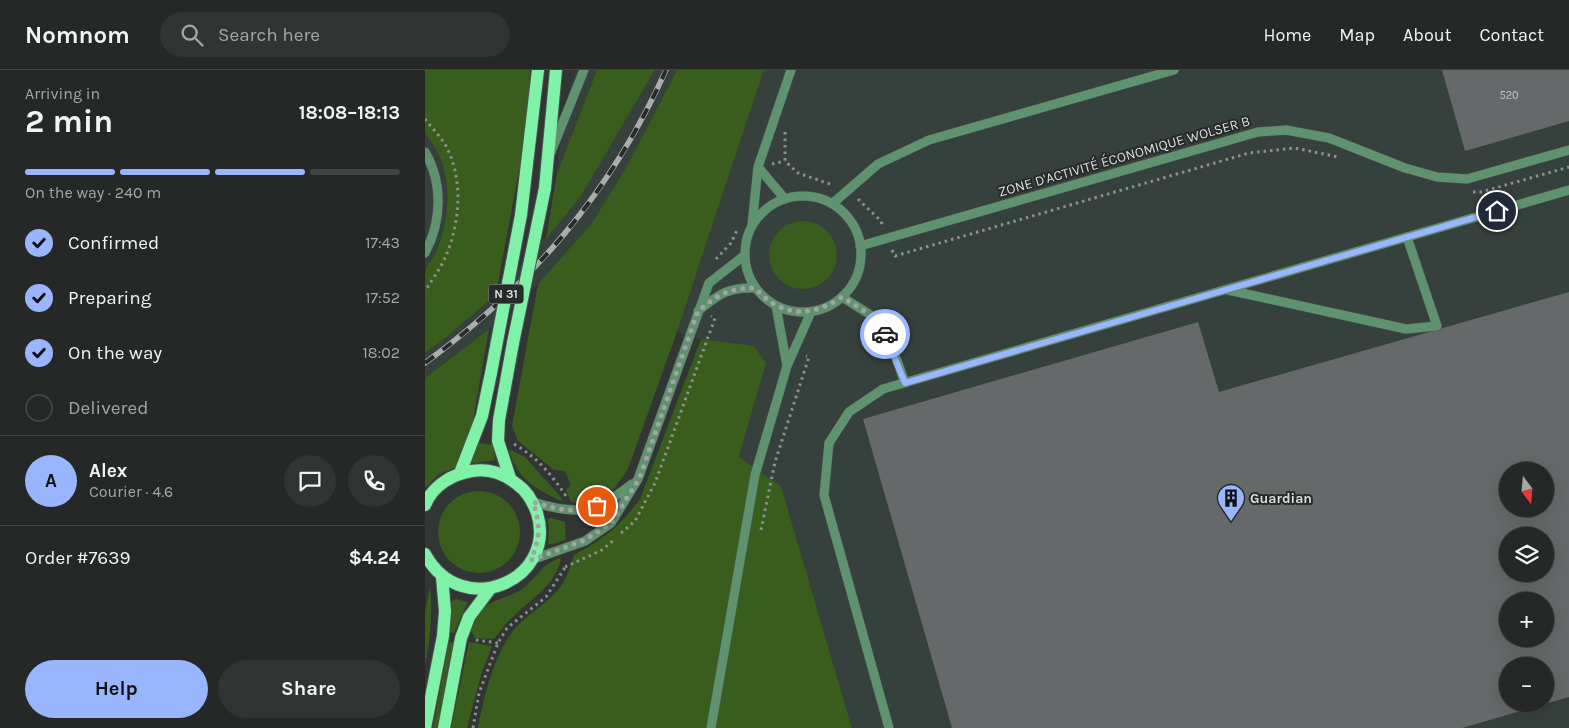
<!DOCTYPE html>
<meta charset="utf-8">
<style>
body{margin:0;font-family:Karla,sans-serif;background:#313433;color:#f1f3f6;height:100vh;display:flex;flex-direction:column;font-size:19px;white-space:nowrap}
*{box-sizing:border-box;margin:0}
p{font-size:16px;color:#a3a6a7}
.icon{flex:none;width:28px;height:28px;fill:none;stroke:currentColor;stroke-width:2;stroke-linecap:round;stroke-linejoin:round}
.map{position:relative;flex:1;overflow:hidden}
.sheet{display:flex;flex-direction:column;background:#252827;width:425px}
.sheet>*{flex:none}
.needle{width:32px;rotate:164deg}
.tools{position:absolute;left:1074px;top:392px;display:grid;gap:10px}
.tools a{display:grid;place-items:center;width:55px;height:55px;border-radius:50%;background:#252827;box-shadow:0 5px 20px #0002,0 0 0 1px #424444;font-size:25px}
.pin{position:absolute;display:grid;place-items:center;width:42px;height:42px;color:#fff;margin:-21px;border:2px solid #fff;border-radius:50%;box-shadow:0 1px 5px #0007}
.courier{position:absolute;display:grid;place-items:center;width:50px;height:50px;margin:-25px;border:4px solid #99b5fd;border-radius:50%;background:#fff;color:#222;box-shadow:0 1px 6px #0007}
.summary em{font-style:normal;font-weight:700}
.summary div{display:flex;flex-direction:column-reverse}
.summary{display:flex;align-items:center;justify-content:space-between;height:85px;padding:0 25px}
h1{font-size:32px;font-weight:700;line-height:38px}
.bar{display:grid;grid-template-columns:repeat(4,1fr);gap:8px 5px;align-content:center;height:60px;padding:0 25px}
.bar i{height:6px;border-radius:4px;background:#424444}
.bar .current{background:#99b5fd}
.bar p{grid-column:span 4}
.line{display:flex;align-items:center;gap:12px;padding:0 25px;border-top:1px solid #424444}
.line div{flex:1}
.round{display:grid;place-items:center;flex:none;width:52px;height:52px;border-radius:26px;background:#313433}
ol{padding:0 25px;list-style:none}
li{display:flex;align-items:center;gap:15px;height:55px}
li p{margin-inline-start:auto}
li .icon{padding:5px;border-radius:50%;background:#99b5fd;color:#111;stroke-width:4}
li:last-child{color:#a3a6a7}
li i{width:28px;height:28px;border:2px solid #424444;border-radius:50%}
.cta{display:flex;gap:10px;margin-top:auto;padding:10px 25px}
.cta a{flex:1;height:58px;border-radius:30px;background:#99b5fd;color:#111;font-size:20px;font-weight:700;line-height:58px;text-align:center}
.cta a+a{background:#313433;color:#f1f3f6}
header{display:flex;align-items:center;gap:30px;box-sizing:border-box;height:70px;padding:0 25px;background:#252827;border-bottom:1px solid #424444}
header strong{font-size:24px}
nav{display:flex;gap:28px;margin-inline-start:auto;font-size:18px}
.search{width:350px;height:45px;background:#313433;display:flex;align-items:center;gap:12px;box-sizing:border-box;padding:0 18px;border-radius:28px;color:#a3a6a7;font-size:19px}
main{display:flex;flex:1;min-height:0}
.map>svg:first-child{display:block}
.built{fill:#36403d;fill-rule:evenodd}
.green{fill:#395d1d}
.building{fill:#656969;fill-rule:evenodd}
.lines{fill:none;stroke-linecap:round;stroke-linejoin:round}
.service-casing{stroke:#505453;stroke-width:10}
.primary-casing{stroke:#505453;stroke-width:14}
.path{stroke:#8d908f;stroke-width:3;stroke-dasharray:2.5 4;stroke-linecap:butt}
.service{stroke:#5f936f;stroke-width:9}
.primary{stroke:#80f2a7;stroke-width:12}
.rail-casing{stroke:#aaadad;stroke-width:5.5}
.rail{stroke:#272b2a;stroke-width:4;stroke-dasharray:11;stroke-linecap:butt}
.primary-bridge-casing{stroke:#505453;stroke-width:14;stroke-linecap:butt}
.primary-bridge{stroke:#80f2a7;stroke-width:12}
.done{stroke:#a1a4a3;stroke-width:5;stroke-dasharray:0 9}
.route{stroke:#99b5fd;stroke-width:6}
.labels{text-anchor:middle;stroke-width:4;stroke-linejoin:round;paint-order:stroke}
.number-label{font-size:11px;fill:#bfc2c2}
.shield{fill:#272b2a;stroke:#a6a9a9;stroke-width:1}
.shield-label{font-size:12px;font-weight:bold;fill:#dddfdf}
.street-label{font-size:14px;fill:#dddfdf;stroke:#272b2a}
.poi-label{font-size:14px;font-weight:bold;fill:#dddfdf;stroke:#272b2a;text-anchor:start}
</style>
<header>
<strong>Nomnom</strong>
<div class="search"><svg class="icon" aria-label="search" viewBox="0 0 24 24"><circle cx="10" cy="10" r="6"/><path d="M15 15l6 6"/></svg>Search here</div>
<nav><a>Home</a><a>Map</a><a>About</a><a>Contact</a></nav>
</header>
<main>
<section class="sheet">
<div class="summary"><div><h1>2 min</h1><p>Arriving in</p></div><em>18:08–18:13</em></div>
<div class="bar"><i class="current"></i><i class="current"></i><i class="current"></i><i></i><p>On the way · 240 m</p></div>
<ol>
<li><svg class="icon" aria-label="check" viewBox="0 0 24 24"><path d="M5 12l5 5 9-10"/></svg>Confirmed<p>17:43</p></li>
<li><svg class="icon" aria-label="check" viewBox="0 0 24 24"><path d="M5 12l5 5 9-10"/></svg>Preparing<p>17:52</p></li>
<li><svg class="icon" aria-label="check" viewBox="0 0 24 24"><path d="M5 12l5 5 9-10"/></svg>On the way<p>18:02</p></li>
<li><i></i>Delivered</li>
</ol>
<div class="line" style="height:90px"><b class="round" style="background:#99b5fd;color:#111">A</b><div><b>Alex</b><p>Courier · 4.6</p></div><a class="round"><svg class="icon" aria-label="chat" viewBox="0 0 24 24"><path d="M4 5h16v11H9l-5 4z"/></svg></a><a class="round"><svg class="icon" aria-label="phone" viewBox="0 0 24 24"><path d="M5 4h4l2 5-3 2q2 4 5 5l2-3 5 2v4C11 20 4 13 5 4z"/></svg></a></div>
<div class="line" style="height:65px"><div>Order #7639</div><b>$4.24</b></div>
<div class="cta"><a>Help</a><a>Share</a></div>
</section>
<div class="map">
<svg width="1144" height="658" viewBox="0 0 1144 658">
<rect width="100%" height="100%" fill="#313534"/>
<path class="built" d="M151,0H172L132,103L138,42Z
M230,0H252L203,94L167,153L113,214L64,259L0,308V283L22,267L71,224L156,126Z
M339,0H1144V658H427L356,416L314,387L341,293L329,276L284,272L252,262ZM1082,401H1120V439H1082ZM1082,466H1120V504H1082ZM1082,531H1120V569H1082ZM1082,596H1120V634H1082Z
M0,63L8,73L19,96L24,124L20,154L10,184L0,200Z"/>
<path class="green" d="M0,0H105L103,38L95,95L71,224L22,267L0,283C0,257 0,228 0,202C1,195 8,189 11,182C27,142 29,98 0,63Z
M172,0H230L156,126L121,169L132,103Z
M252,0H339L252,262L203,399L189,419L158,434L146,432L141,420L146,415L140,401L129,400L93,371L87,356L113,214L167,153L203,94Z
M344 185a34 34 0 1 1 68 0a34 34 0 1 1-68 0Z
M64,259L48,350L61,352L54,373L69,375L70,390L37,395L14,404L0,418V308Z
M276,269L329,276L341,293L314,387L356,416L427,658H53C59,625 68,588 88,561C102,543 126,533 138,513C143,505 146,494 149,485C180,468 194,457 215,429Z
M83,379L100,387L135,426L138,432C109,418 94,411 83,379Z
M13 462a41 41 0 1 1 82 0a41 41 0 1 1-82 0Z
M126,448L140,452L141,470L123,475L124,456L122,449Z
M136,488C131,516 105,529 87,548C80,554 75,562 69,569L50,568L46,561C49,554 51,545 56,540C67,530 81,528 94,521C109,512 117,492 136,488Z
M5,517C8,544 5,569 0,596V542Z
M30,529L43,532L29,563L25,562L26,532Z
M24,571L28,573L12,658H8Z
M44,572L67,576L56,605L42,658H26Z"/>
<path class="building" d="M1017,0H1144V51L1040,81Z
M1144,222V627L1037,658H527L438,349L773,252L794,322ZM1082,401H1120V439H1082ZM1082,466H1120V504H1082ZM1082,531H1120V569H1082ZM1082,596H1120V634H1082Z"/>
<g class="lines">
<g class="service-casing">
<path id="service" d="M0,82C18,113 17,151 0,183
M126,82L159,0
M333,97L360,129
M320 184a58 58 0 1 1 116 0a58 58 0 1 1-116 0Z
M407,134L453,94L504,70L749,0
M327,155L333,97L366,0
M435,176L833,62L861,60L904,68L980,98L1012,107L1042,109L1144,80
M803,220L981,259L1012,256L982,167
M417,227L452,249L466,274L480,313
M351,236L362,296
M273,241C294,224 303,217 330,218
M108,432C153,446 171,443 207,414
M106,490L160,471L186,453L213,409L284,213L320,185
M286,658L330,405L362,296L386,242
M464,658L399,425L404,373L424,342L458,319L1144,120"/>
</g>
<g class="primary-casing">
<path id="primary" d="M120,118L131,0
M96,145L113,0
M35,403L57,346L66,303
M85,408L73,371L74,350L88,273
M0,435C8,415 28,404 47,401C64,398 80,404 93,415C103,422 108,432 112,443C133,510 37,552 0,484
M0,658L18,566L20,541L17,507
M19,658L36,568L44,547L65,519"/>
</g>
<path class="path" d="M0,49C7,58 16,67 21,76C39,110 35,154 20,188C15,199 7,210 0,221
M360,62V91L373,103L408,115
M347,94L360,91
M1048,122H1056L1144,97
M433,129L456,151L458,158
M467,180L470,186L824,83L870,78L913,87
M291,189L306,173L313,158
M89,374C114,389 125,403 141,426
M336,460L350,392L384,287L381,286
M196,463L210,451L230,413L290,248L286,246
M140,497L177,480L190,469
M51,570L73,573
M48,658L54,623L73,573L82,558L121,527L141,496"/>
<use href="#service" class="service"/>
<use href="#primary" class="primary"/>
<g class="rail-casing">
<path id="rail" d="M0,293C107,215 187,121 241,0"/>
</g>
<use href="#rail" class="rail"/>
<g class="primary-bridge-casing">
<path id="primary-bridge" d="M88,273L120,118
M66,303L96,145"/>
</g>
<use href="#primary-bridge" class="primary-bridge"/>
</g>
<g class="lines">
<path class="done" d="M172,436C150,444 130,439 108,432C116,456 115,467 106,490L160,470L186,453L214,409L273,241C294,224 303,218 330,218C356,247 385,248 417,227L452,249L460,264"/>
<path class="route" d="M460,264L480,313L1072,141"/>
</g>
<defs>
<g id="building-pin" transform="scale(1.4375)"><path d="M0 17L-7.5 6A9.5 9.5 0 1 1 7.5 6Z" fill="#99b5fd" stroke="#272b2a"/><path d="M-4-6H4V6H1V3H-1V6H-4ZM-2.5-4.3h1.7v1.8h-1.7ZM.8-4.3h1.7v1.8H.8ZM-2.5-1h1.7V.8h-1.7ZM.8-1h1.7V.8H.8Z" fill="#111"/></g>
</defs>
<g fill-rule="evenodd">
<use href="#building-pin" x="806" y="428"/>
</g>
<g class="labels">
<g class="number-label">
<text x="1084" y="29">520</text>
</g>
<rect class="shield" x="63.5" y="214.5" width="35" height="19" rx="4"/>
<g class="shield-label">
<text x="81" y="228">N 31</text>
</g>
<g class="street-label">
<text transform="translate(699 86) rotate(-16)" y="5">ZONE D'ACTIVITÉ ÉCONOMIQUE WOLSER B</text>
</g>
<g class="poi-label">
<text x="825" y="433">Guardian</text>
</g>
</g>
</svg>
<div class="tools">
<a><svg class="needle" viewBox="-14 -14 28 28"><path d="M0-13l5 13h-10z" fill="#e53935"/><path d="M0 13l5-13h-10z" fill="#a3a6a7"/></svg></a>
<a><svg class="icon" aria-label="layers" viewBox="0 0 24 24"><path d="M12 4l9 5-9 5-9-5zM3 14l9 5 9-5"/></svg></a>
<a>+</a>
<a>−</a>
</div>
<div class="pin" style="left:172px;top:436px;background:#ea580c"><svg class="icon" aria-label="bag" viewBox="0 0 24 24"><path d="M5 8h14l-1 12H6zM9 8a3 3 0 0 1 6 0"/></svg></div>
<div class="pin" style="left:1072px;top:141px;background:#1f2937"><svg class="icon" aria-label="home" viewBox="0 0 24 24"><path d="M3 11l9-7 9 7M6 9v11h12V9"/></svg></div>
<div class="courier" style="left:460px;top:264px"><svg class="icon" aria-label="car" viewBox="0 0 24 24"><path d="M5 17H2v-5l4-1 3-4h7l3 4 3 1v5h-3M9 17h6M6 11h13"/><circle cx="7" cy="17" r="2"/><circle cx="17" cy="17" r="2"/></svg></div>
</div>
</main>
